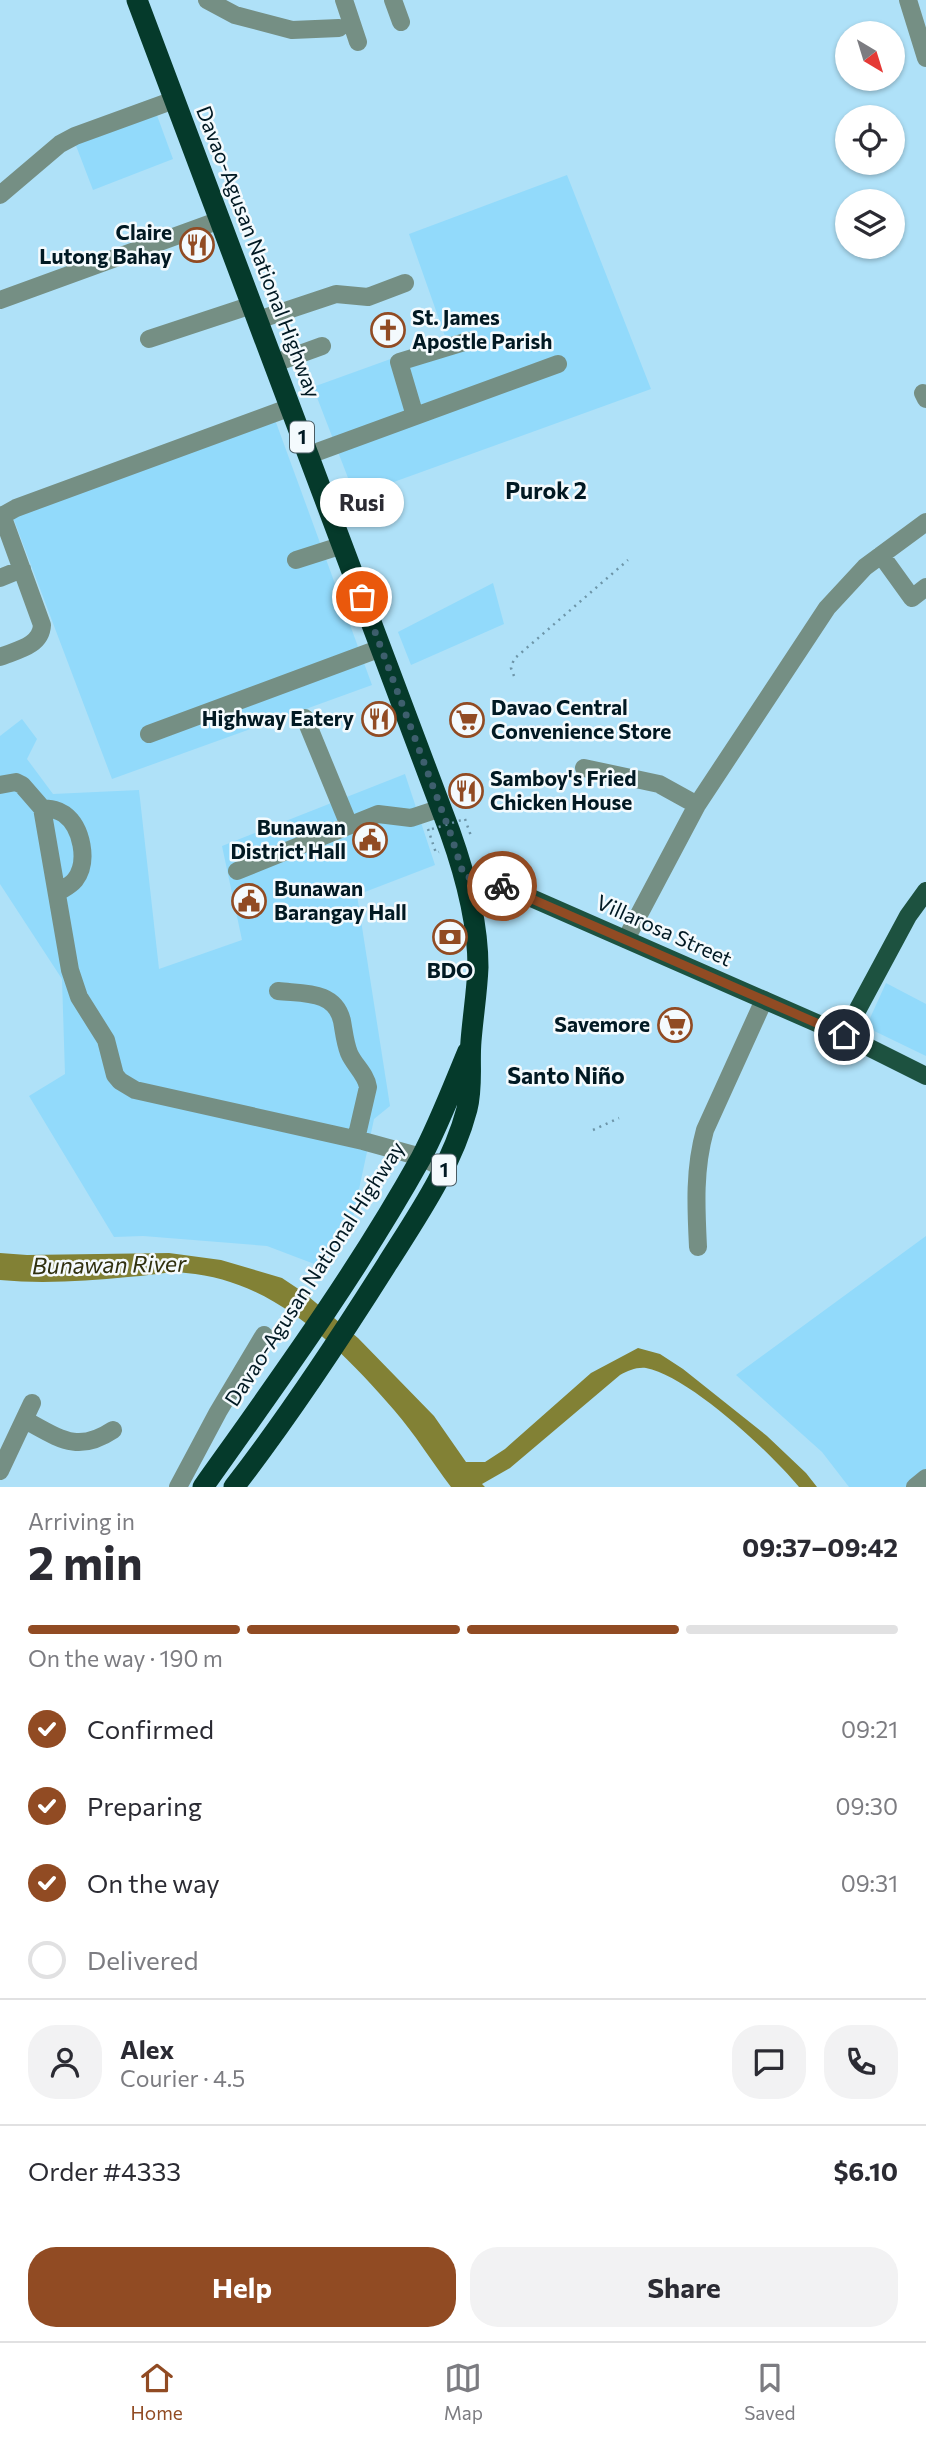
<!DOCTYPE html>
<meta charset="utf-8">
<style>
body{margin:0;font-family:Commissioner,sans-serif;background:#f2f2f3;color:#2b2b33;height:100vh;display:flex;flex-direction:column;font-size:26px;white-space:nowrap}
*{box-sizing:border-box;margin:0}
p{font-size:23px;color:#7c7c81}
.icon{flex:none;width:38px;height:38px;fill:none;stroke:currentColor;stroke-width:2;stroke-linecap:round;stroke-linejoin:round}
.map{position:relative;height:1487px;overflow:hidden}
.panel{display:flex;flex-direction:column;background:#fff;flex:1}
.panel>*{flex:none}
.needle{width:46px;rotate:142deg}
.buttons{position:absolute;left:835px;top:21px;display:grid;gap:14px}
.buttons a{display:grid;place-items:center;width:70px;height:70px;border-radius:50%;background:#fff;box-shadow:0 2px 5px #0004;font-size:35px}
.pin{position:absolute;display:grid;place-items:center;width:60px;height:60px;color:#fff;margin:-30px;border:4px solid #fff;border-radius:50%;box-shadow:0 2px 7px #0007}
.courier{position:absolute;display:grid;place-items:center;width:70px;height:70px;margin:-35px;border:5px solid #914b23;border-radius:50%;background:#fff;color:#222;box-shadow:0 2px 9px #0007}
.bubble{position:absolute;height:49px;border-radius:24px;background:#fff;box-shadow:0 2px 5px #0004;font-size:23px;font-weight:700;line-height:49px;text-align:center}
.head em{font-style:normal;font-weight:700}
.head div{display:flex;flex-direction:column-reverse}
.head{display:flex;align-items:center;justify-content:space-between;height:119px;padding:0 28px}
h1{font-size:46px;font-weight:700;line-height:52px}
.bar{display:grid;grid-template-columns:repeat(4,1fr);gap:10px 7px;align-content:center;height:84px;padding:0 28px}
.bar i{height:9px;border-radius:5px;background:#e1e1e2}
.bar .selected{background:#914b23}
.bar p{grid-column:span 4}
.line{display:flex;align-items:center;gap:18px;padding:0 28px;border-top:2px solid #e1e1e2}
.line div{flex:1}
.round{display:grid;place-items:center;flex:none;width:74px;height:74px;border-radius:28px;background:#f2f2f3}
ol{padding:0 28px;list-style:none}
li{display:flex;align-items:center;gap:21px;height:77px}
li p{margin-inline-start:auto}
li .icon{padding:7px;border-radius:50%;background:#914b23;color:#fff;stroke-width:4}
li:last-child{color:#7c7c81}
li i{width:38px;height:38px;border:4px solid #e1e1e2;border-radius:50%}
.button{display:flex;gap:14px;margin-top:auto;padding:14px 28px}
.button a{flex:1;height:80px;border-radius:28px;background:#914b23;color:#fff;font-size:28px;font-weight:700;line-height:80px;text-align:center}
.button a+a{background:#f2f2f3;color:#2b2b33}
.tabs{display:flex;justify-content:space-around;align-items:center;height:98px;border-top:2px solid #e1e1e2;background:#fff;font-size:19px;color:#7c7c81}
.tabs a{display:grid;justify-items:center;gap:4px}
.tabs .selected{color:#914b23}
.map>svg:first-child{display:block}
.built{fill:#92dafb}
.water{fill:#828135}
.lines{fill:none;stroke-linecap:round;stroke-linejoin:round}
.path{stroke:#6d95a8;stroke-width:2.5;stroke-dasharray:2 5;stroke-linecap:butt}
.minor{stroke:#758f84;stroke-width:18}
.major{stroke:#1d5240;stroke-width:18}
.highway{stroke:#053a2b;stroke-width:21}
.path-bridge{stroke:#6d95a8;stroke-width:2.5;stroke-dasharray:2 5;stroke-linecap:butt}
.done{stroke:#3e5f6e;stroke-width:7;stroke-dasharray:0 12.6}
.route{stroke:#914b23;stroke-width:9}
.labels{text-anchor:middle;stroke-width:5;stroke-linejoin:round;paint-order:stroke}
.shield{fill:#f4fafd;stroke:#4a5c64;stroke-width:2}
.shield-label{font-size:19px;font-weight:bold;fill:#011923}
.poi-label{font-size:21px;font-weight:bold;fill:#011923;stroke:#f4fafd;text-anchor:end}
.street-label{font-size:21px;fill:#011923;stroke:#f4fafd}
.neighbourhood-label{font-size:23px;font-weight:bold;fill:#011923;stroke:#f4fafd}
.water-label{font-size:23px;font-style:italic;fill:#30300e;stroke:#f4fafd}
</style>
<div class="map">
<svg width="926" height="1487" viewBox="0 0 926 1487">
<rect width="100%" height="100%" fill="#afe1f8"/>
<path class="built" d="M151,99L173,159L93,190L70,130Z
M567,175L651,389L355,496L313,387L446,339L409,234Z
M274,417L372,685L112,779L12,515Z
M493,583L504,624L411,665L398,632Z
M22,719L37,739L27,759L53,794L139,790L159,969L242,940L222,846L405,774L435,865L357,895L390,1106L374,1119L352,1222L344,1236L317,1265L267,1246L143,1236L114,1237L29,1096L65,1074L62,979L0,884V736Z
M886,983L926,1004V1056L866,1027Z
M926,1236V1487H849L822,1452L736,1375Z"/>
<path class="water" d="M0,1253L27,1255L169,1253L221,1260L282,1278L303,1292L358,1338L434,1416L466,1462H485L505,1449L591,1373L638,1348L660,1354L683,1369L767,1436L806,1473L817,1487H799C771,1453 689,1376 646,1368C636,1367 628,1371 620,1375L510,1468L482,1484L485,1487H451C432,1462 415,1434 394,1410C340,1348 274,1280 186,1273C168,1271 147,1276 128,1277C85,1281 43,1284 0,1280Z"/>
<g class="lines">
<path class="path" d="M514,676L511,668L514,659L628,560
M465,819L471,836
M428,829L436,853L439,852
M593,1130L619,1118"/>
<path class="minor" d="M207,0L235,15L292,30L339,28
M344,0L358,42
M393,0L401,22
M908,0L926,58
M0,195L60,144L75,136L174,100
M0,300L220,220
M258,320L336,294L368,297L405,283
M149,339L252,305
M275,363L322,346
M923,393L926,399
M415,416L399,362L468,341
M309,455L558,364
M0,517L16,508L291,407
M881,555L912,598L926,587
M296,560L343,545
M0,578L22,569
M0,657C17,650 41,646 42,625L2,515
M305,718L349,825
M149,734L381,648
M584,768L659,784L697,805
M0,785L16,782L22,785L42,808L70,970L79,997L106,1040L115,1075L120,1081L135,1090L363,1141L421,1157L445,1169
M42,808C50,809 57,809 64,814C82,827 89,862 75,880C70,886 63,889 57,893
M237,871L378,814L411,818L441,808
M626,939L697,805L827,608L865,567L926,522
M278,991C303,994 335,990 342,1021C344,1032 345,1043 349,1053C354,1065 366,1074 368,1087L356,1139
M698,1247C696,1207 694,1169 705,1130L764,1000
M25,1420C59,1438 77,1454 113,1430
M0,1471L32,1403
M178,1487L218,1412L264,1335
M915,1487L926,1478"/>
<path class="major" d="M464,876L513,890L844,1035L926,1076
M844,1035L908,916L926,891"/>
<path class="highway" d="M137,0L450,832C465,874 478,921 478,967C477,992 473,1016 471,1041C469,1064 473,1086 467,1109C452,1166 418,1215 387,1264C339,1340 289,1416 234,1487
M203,1487C279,1380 357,1273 421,1158C439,1124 453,1087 468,1051"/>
<path class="path-bridge" d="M432,829L465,819"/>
</g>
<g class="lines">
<path class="done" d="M362,597L450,832L464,876L502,886"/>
<path class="route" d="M502,886L844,1035"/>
</g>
<defs>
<g id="restaurant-ring" transform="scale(1.75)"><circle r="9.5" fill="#f4fafd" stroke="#914b23" stroke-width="1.5"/><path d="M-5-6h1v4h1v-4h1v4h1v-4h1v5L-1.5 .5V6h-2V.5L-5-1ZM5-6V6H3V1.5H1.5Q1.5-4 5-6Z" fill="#914b23"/></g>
<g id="church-ring" transform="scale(1.75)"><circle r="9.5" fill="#f4fafd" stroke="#914b23" stroke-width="1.5"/><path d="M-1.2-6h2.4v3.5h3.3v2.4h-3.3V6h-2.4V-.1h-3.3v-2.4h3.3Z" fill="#914b23"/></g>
<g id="supermarket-ring" transform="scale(1.75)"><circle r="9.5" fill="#f4fafd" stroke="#914b23" stroke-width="1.5"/><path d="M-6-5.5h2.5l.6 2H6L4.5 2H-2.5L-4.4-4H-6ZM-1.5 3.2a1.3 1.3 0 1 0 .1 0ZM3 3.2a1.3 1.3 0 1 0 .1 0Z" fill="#914b23"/></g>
<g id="civic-ring" transform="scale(1.75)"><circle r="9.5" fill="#f4fafd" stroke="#914b23" stroke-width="1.5"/><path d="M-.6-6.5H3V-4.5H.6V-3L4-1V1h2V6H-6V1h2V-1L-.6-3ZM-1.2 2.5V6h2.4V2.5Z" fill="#914b23"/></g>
<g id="bank-ring" transform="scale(1.75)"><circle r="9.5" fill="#f4fafd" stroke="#914b23" stroke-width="1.5"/><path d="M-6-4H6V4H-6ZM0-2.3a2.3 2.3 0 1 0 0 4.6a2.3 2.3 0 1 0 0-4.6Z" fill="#914b23"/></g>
</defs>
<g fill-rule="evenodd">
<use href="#restaurant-ring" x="197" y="245"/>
<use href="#church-ring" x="388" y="330"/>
<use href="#restaurant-ring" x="379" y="719"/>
<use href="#supermarket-ring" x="467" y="720"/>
<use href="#restaurant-ring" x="466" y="791"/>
<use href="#civic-ring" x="370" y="840"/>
<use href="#civic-ring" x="249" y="901"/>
<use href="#bank-ring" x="450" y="937"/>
<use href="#supermarket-ring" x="675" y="1025"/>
</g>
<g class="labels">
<g class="shield">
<rect x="290" y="421.5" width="24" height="31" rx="5"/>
<rect x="432" y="1154.5" width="24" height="31" rx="5"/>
</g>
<g class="shield-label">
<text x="302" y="444">1</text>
<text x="444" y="1177">1</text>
</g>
<g class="poi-label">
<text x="172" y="240">Claire<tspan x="172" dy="24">Lutong Bahay</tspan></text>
<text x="412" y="325" text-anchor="start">St. James<tspan x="412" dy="24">Apostle Parish</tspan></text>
<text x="491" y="715" text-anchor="start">Davao Central<tspan x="491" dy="24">Convenience Store</tspan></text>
<text x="354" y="726">Highway Eatery</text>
<text x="490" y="786" text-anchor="start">Samboy's Fried<tspan x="490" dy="24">Chicken House</tspan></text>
<text x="346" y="835">Bunawan<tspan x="346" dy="24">District Hall</tspan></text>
<text x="274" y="896" text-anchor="start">Bunawan<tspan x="274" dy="24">Barangay Hall</tspan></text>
<text x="450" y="978" text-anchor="middle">BDO</text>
<text x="650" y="1032">Savemore</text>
</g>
<g class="street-label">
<text transform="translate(258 252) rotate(69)" y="7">Davao-Agusan National Highway</text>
<text transform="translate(664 931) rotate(24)" y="7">Villarosa Street</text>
<text transform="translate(315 1274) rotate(-57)" y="7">Davao-Agusan National Highway</text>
</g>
<g class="neighbourhood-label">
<text x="546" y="499">Purok 2</text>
<text x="566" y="1084">Santo Niño</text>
</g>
<g class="water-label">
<text transform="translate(109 1265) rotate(-1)" y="8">Bunawan River</text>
</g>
</g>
</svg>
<div class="buttons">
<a><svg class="needle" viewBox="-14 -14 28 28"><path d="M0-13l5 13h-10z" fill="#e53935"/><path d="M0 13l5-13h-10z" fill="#7c7c81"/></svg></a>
<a><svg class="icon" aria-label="locate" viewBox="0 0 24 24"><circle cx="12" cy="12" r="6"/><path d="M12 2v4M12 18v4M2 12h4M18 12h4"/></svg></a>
<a><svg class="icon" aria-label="layers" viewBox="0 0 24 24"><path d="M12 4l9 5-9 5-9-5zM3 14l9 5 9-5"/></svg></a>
</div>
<div class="pin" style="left:362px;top:597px;background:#ea580c"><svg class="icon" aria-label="bag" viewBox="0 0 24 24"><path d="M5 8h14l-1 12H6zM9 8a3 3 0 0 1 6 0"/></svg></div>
<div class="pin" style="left:844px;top:1035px;background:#1f2937"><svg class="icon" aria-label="home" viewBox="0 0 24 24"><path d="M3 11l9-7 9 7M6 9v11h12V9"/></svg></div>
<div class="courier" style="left:502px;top:886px"><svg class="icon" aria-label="bike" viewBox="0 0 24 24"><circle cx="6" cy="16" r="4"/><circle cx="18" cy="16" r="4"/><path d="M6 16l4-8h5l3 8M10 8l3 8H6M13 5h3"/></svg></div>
<div class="bubble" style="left:320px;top:478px;width:84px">Rusi</div>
</div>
<section class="panel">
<div class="head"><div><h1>2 min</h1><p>Arriving in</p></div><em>09:37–09:42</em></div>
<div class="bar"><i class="selected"></i><i class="selected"></i><i class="selected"></i><i></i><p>On the way · 190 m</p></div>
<ol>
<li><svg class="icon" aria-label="check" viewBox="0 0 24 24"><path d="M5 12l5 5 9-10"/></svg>Confirmed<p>09:21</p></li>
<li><svg class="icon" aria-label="check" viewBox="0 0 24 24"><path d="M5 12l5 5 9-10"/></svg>Preparing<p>09:30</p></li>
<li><svg class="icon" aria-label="check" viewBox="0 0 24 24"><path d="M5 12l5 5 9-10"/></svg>On the way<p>09:31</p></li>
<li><i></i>Delivered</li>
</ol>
<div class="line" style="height:126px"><a class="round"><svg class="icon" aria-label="person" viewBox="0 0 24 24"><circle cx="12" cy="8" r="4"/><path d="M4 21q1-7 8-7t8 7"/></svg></a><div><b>Alex</b><p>Courier · 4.5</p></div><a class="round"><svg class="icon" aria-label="chat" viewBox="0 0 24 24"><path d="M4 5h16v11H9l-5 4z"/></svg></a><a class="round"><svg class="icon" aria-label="phone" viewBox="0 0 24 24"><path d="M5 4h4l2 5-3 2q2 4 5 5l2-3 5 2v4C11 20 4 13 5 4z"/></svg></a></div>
<div class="line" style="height:91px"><div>Order #4333</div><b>$6.10</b></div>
<div class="button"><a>Help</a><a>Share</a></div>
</section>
<nav class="tabs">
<a class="selected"><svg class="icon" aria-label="home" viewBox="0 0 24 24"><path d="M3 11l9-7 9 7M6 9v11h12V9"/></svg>Home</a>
<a><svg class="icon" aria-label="map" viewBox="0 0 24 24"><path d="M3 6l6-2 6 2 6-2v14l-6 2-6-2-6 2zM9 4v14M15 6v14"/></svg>Map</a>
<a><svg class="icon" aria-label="saved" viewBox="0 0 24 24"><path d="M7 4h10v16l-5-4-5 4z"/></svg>Saved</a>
</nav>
